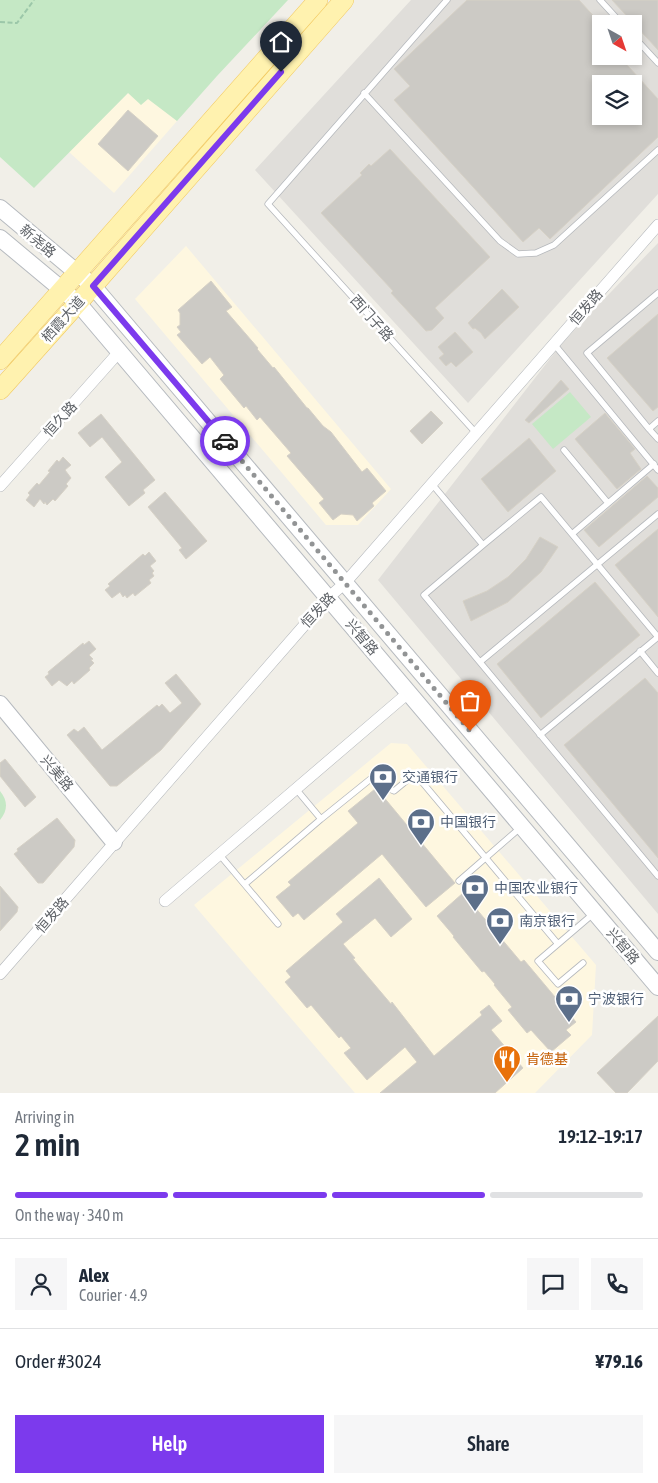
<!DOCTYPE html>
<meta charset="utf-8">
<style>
body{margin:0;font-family:"Asap Condensed","Noto Sans SC",sans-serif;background:#f6f6f7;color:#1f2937;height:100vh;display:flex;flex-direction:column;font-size:19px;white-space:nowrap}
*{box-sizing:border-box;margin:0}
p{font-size:16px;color:#747a83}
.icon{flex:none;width:28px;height:28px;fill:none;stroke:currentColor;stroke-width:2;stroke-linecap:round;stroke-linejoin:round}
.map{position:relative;height:1093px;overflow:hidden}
.details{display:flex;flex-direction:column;background:#fff;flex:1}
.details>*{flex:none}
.needle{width:32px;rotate:140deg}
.tools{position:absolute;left:592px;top:15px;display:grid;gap:10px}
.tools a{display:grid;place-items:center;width:50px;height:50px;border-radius:0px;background:#fff;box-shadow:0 2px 8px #0003;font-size:25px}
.pin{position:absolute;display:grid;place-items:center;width:42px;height:42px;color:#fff;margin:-51px -21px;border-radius:50% 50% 50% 0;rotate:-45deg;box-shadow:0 0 5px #0007}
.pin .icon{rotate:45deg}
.courier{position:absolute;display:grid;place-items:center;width:50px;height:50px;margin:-25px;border:4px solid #7c3aed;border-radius:50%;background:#fff;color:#222;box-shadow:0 1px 6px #0007}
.overview em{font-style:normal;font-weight:600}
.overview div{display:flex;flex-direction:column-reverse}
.overview{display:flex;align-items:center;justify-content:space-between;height:85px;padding:0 15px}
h1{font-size:32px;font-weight:600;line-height:38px}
.bar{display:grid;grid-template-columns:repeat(4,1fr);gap:8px 5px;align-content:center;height:60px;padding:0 15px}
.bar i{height:6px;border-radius:4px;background:#e0e1e3}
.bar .selected{background:#7c3aed}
.bar p{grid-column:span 4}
.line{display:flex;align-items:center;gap:12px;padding:0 15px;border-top:1px solid #e0e1e3}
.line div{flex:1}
.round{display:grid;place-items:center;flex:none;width:52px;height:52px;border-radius:0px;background:#f6f6f7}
.button{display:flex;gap:10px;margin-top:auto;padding:10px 15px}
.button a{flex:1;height:58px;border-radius:0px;background:#7c3aed;color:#fff;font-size:20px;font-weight:600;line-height:58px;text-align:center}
.button a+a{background:#f6f6f7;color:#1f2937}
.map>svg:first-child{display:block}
.commercial{fill:#fef7e0}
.industrial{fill:#e0deda;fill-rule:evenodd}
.green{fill:#c5e8c5}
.building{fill:#cccac5;stroke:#d6d1c6;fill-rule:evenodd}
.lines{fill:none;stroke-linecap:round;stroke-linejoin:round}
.lane-casing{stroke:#b5b8bc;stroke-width:7}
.street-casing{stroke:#b5b8bc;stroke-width:12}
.secondary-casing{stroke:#b6babf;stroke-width:18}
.primary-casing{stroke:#f2c960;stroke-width:20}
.path{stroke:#9cc7a9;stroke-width:2;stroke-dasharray:5 2.5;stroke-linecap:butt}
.lane{stroke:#fff;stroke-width:5.5}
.street{stroke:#fff;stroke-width:11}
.secondary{stroke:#fff;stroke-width:16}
.primary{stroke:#fff2af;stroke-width:19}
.done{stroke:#929495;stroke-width:5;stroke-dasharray:0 9}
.route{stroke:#7c3aed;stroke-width:6}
.labels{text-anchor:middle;stroke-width:5;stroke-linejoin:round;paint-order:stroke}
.street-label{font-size:14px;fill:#5f6368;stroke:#fff}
.service-label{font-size:14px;fill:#4e5e75;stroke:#fff;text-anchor:start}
.food-label{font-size:14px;fill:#c56008;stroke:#fff;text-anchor:start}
</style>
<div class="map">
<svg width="658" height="1093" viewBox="0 0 658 1093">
<rect width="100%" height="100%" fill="#f1efe8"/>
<path class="commercial" d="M128,93L148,98L177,121L114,193L69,152Z
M186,246L391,489L358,525H326L135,299Z
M391,743L407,744L596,965L592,1035L535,1093H355L194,905Z"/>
<path class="industrial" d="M411,0H658V194L468,403L255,170ZM601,24H634V56H601ZM601,84H634V116H601Z
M658,243V914L378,580L563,342Z"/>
<path class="green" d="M0,0H288L217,76L177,121L148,99L141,105L128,93L34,188L0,157Z
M570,392L591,417L553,449L532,424Z
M0,791C8,801 8,810 0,820Z"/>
<path class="building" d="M467,0H579L601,24V56H619L658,99V137L550,239L539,228L523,242L394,100L410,86L394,69ZM601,84H634V116H601Z
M612,0H658V50Z
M128,110L158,136L128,171L98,144Z
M390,149L490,257L435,308L444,318L432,330L426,331L391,293L393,291L321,213L362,175L360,173L369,164L371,166Z
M211,281L232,307L226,311L258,348L257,349L273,368L274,367L307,408H308L323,426L331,432L362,472L367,468L386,491L372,503L374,506L357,521L353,515L341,514L333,520L319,503L324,499L287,456L291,453L260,417L257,420L246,406L244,408L220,379L224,375L210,357L202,364L177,335L181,332L177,327L180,325V313L178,310Z
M502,289L519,307L485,339L481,333L475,328L473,329L468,323Z
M658,314V407L653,411L607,358Z
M455,332L473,352L456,367L451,362L446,366L439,358L444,354L438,347Z
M561,380L569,389L529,423L525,420Z
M431,411L443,423L422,444L410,431Z
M605,413L635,449L630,453L641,469L617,489L575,439Z
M101,414L155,480L143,490L145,493L129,506L105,477L122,462L102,437L90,447L78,433Z
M529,438L556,471L508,512L481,479Z
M63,457L71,465L65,470L71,478L66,484L68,486L55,501L53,499L47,505L45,502L44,504L40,499L34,507L26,500L30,495L28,493L37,483L39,485L50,472L48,471L57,460L59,462Z
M647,476L658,488V497L599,547L584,530Z
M165,492L207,541L186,559L179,550L182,548L148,507Z
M658,529V617L615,565Z
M540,537L558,547L541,572L508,602L471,621L463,601L487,591L508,577L526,559Z
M149,552L156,561L150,566L154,571L152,573L154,576L149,580L151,583L135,596L133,593L127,598L125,595L123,597L120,592L112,598L105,590L110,586L108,584L143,554L145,556Z
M595,582L640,635L541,718L497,664Z
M89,641L96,649L89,655L93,659L91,660L94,663L89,668L90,670L74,684L72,681L67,686L59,680L52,686L45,677L49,674L48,672L83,643L84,645Z
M176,674L201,704L161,750L117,786H110L67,735L74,729L78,732L84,727L102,750L157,705L159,707L162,704L170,713L182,703L165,683Z
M645,678L658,693V858L564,745Z
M5,759L36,797L25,807L0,776V763Z
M375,789H377L455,883L426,907L382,854L304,920L298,913L293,917L276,897L291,885L288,882L358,823L348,811Z
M57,818L75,840L74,847L43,883H38L14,854L18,851L17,849Z
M379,878L412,919L391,937L375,918L343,944L355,958L353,959L391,1004L392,1002L434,1056L482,1015L480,1012L489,1005L502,1021L491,1030L523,1068L495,1093H380L417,1062L405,1047L367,1080L344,1053L351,1048L341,1036L339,1038L311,1005L307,1008L285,982L291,977L286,971L343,922L336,914Z
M0,886L18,907L17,912L0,931Z
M463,893L521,962L524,960L576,1022L566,1030L571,1035L551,1052L531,1030L527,1033L508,1010L512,1007L494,985L495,984L484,971L482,972L453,937L454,936L437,916Z
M658,1016V1061L627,1093H616L597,1073Z"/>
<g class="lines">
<g class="lane-casing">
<path id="lane" d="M447,0L268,204L476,433
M600,0L622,24
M634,37L658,63
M364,93L500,241L518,254L536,253L554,245L658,150
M554,344L658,470
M658,421L649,429L658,439
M649,429L587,353L658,293
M564,450L608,503
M432,484L483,545L424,595L658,876
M572,534L654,464
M483,545L541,497L658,637
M640,651L658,673
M480,662L658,514
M540,735L658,637
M296,789L321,819L373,777C382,780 385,788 394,791L411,777L417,776L558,944
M219,854L278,924
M459,881L520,828
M245,884L321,819
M583,963L558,984L538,961L593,914"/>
</g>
<g class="street-casing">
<path id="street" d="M0,486L119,352
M165,901L408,693
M0,974L328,598L345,583L658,225"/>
</g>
<g class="secondary-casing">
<path id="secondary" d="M0,208L93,286L658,952
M0,238L78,303L658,987
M0,704L114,842"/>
</g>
<g class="primary-casing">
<path id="primary" d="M0,360L318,0
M0,390L93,286L344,0"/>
</g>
<path class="path" d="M0,22L17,23L34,0"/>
<use href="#lane" class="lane"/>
<use href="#street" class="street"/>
<use href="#secondary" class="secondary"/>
<use href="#primary" class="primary"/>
</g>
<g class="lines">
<path class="done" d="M225,441L470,731"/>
<path class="route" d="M225,441L93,286L281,72"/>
</g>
<defs>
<g id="bank-pin" transform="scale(1.4375)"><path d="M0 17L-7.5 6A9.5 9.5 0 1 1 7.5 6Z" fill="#5c6f8a" stroke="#fff"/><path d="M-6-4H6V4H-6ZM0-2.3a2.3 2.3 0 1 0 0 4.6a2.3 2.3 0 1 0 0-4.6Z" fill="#fff"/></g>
<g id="restaurant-pin" transform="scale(1.4375)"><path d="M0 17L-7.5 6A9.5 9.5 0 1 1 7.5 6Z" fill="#e8710a" stroke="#fff"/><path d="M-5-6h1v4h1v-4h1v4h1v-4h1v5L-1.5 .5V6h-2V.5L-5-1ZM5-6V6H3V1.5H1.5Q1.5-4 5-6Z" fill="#fff"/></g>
</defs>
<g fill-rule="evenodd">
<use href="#bank-pin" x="383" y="777"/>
<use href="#bank-pin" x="421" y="822"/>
<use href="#bank-pin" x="475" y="888"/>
<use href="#bank-pin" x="500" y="921"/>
<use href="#bank-pin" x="569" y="999"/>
<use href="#restaurant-pin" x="507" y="1059"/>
</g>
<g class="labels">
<g class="street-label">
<text transform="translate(38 241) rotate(41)" y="5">新尧路</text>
<text transform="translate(586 307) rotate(-49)" y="5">恒发路</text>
<text transform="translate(372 318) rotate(48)" y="5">西门子路</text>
<text transform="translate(63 319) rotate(-48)" y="5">栖霞大道</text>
<text transform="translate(60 419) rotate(-48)" y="5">恒久路</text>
<text transform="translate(318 610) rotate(-47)" y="5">恒发路</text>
<text transform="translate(362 637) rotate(50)" y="5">兴智路</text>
<text transform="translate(57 773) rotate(50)" y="5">兴美路</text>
<text transform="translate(52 915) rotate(-49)" y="5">恒发路</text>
<text transform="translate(623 946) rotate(50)" y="5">兴智路</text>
</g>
<g class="service-label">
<text x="402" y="782">交通银行</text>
<text x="440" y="827">中国银行</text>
<text x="494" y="893">中国农业银行</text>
<text x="519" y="926">南京银行</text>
<text x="588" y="1004">宁波银行</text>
</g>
<g class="food-label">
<text x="526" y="1064">肯德基</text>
</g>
</g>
</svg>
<div class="tools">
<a><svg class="needle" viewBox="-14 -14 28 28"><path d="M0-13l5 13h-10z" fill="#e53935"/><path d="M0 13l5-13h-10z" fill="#747a83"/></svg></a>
<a><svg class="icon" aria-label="layers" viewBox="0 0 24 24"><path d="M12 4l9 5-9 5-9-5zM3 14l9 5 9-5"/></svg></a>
</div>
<div class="pin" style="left:470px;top:731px;background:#ea580c"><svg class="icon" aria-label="bag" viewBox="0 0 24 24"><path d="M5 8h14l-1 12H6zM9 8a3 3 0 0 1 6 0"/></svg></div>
<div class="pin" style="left:281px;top:72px;background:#1f2937"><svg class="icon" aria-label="home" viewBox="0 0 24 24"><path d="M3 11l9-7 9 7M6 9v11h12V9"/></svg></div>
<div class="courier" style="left:225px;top:441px"><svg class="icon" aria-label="car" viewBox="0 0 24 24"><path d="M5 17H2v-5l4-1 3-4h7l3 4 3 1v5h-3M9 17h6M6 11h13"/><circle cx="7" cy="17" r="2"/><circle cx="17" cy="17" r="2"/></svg></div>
</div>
<section class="details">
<div class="overview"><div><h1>2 min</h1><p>Arriving in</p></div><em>19:12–19:17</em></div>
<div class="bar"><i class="selected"></i><i class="selected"></i><i class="selected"></i><i></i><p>On the way · 340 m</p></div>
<div class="line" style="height:90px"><a class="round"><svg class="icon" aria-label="person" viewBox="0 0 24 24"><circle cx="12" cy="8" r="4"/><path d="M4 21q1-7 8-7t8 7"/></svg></a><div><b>Alex</b><p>Courier · 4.9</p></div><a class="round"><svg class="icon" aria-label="chat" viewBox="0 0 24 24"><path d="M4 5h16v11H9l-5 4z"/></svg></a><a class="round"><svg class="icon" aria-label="phone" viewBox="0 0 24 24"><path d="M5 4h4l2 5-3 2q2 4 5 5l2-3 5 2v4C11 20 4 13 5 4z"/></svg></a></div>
<div class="line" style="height:65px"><div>Order #3024</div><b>¥79.16</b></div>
<div class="button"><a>Help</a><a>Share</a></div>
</section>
